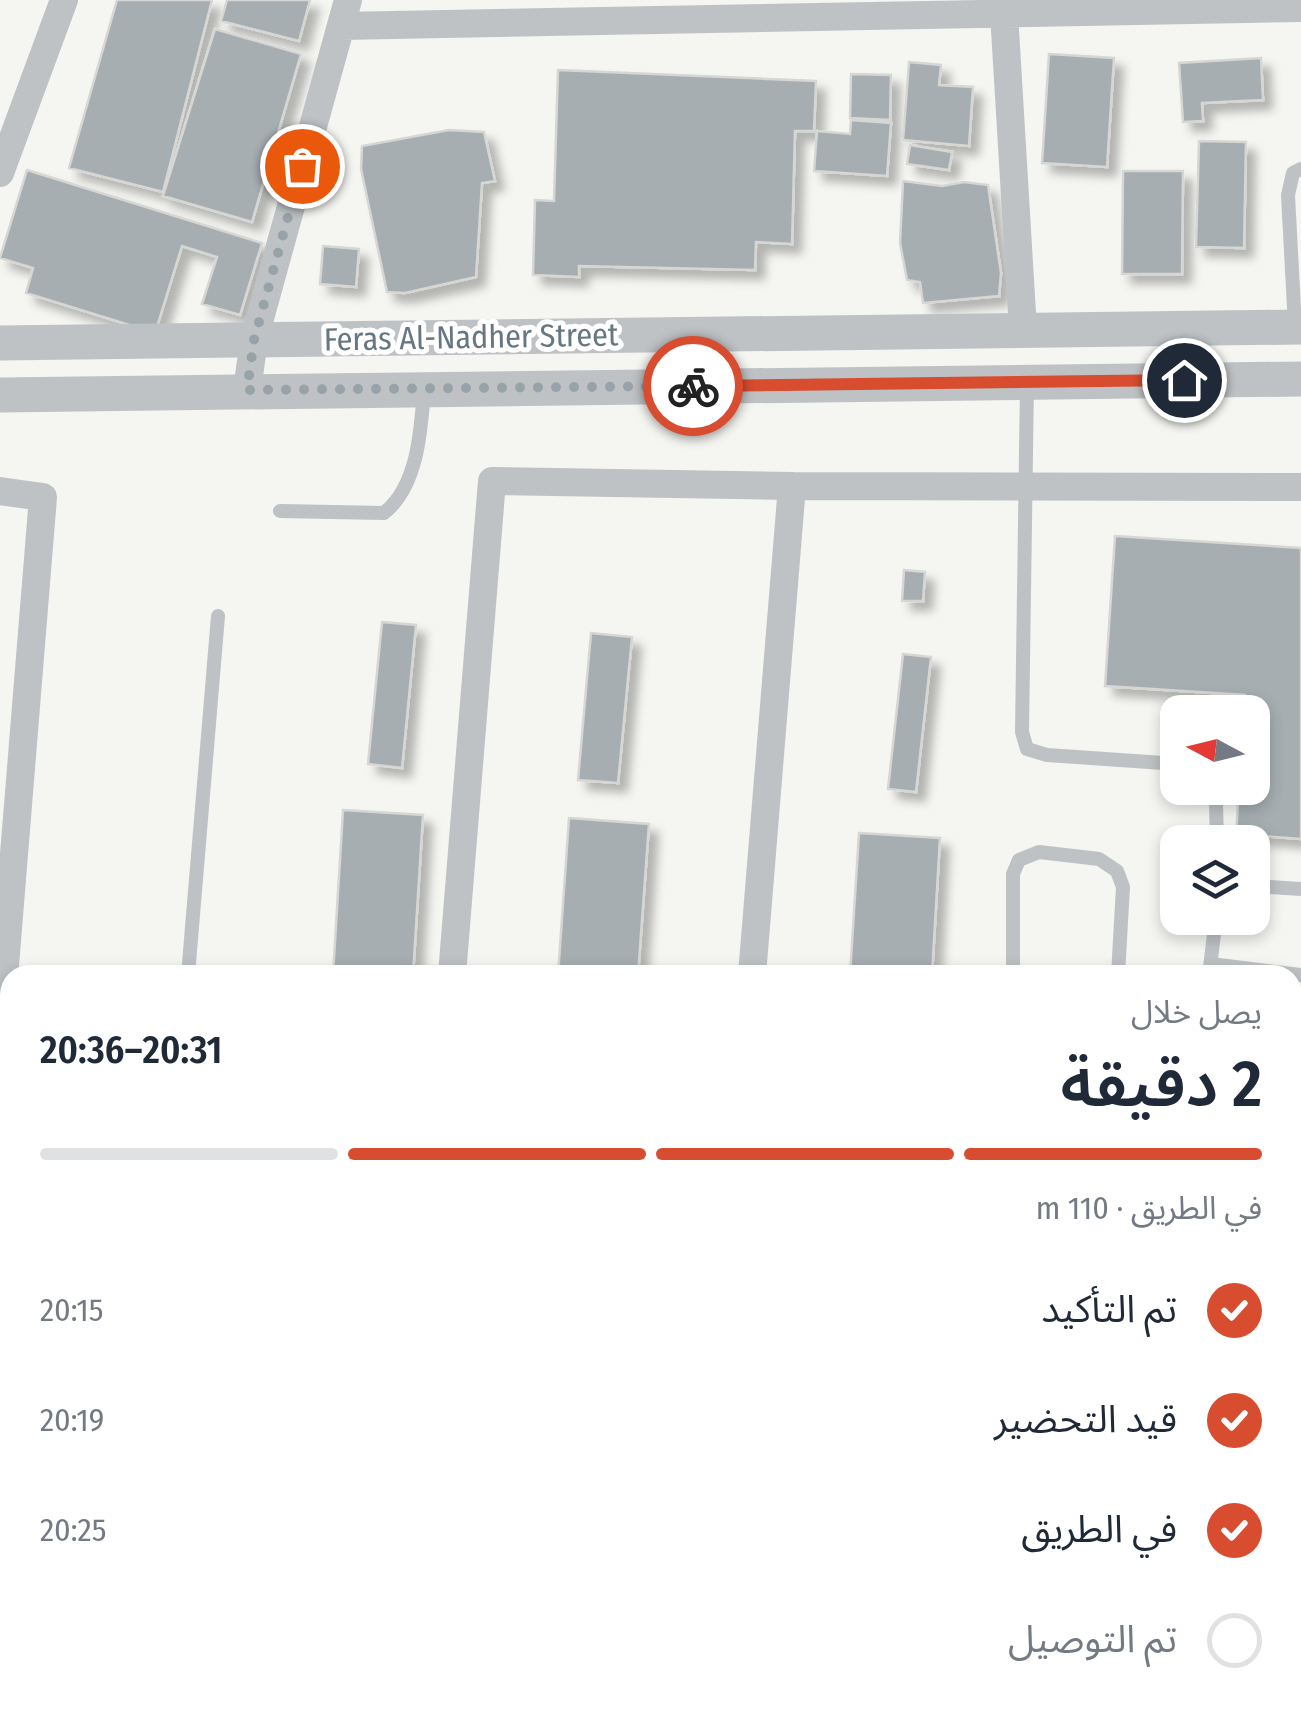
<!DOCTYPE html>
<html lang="ar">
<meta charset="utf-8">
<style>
body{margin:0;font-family:"Fira Sans Condensed","Noto Sans Arabic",sans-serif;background:#f2f2f3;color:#1f2937;direction:rtl;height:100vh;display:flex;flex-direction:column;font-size:38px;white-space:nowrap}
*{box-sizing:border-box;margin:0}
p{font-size:32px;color:#747a83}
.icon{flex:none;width:55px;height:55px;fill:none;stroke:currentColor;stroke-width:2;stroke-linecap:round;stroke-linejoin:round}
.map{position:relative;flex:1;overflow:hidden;direction:ltr}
.details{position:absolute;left:0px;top:965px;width:1302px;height:752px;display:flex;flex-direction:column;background:#fff;border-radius:30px 30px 0 0;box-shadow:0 5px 15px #0003;direction:rtl}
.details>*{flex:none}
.needle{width:65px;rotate:277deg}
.controls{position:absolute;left:1160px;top:695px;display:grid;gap:20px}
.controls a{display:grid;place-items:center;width:110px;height:110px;border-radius:20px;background:#fff;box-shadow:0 5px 15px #0003;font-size:50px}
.pin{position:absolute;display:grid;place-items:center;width:85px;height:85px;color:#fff;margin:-42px;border:5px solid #fff;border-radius:50%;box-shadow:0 2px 10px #0007}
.courier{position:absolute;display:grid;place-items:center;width:100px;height:100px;margin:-50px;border:8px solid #d84c2f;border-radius:50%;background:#fff;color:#222;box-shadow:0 2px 12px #0007}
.overview em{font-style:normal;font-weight:600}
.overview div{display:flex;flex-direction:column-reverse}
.overview{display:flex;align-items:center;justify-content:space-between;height:170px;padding:0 40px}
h1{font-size:65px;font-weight:600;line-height:75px}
.bar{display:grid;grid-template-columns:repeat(4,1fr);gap:15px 10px;align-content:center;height:120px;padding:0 40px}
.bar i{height:12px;border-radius:8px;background:#e0e1e3}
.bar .current{background:#d84c2f}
.bar p{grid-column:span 4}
ol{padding:0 40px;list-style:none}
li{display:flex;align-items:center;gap:30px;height:110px}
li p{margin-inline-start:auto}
li .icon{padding:10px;border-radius:50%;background:#d84c2f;color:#fff;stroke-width:4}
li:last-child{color:#747a83}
li i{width:55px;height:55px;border:5px solid #e0e1e3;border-radius:50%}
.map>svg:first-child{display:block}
.building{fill:#a6aeb2;stroke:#d6d6d4;stroke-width:2.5;filter:url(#shadow)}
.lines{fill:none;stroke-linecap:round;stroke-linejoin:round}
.service{stroke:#bec2c5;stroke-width:14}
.minor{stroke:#bec2c5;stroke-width:28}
.tertiary{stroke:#bec2c5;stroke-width:35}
.done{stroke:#98a3a9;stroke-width:10;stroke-dasharray:0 18}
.route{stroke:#d84c2f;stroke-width:12}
.labels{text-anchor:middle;stroke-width:10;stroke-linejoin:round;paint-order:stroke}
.street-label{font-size:32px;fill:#667781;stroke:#fff}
</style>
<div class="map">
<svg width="1301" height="1717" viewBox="0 0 1301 1717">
<defs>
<filter id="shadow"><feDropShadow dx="9" dy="9" stdDeviation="5" flood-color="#0004"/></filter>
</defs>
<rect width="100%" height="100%" fill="#f5f5f2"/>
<path class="building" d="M117,0H212L163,192L69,168Z
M227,0H310L299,41L221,21Z
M215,29L301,54L252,222L163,196Z
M1049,54L1114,58L1107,167L1042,163Z
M1261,58L1263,100L1202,103L1203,121L1183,122L1179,63Z
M909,62L941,65L939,85L973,87L969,146L903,140Z
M558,70L816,81L814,131H795L792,244L756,242L755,270L579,266V277L533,275L535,200L554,201Z
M851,74L891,75L890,120L850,118Z
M851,120L891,123L887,176L814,171L817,131L850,134Z
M449,130L484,132L495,181L482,183L476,277L405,293L387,292L361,169L362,146Z
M1199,141L1246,142L1244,248L1196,247Z
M910,145L952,152L949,170L907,164Z
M27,170L262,243L240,315L202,304L217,257L182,246L155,333L26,293L33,268L0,258Z
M1123,171H1183L1182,274H1122Z
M903,181L942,186L964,182L988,185L1001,273L999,296L923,303L920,282L907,280L900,243Z
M323,246L359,249L356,287L320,284Z
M1115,536L1301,548V839L1236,834L1239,788H1252V712H1244L1245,695L1105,686Z
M904,570L925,572L923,601H902Z
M382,622L416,625L402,768L368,764Z
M591,633L632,637L618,783L578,780Z
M903,654L931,657L916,792L888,789Z
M343,810L423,815L413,975H333Z
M569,818L649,824L638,975H558Z
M859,833L940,838L932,975H850Z
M1292,1088H1301V1383L1292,1382Z"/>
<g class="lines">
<path class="service" d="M1295,327L1288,195L1293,173L1301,169
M1027,382L1022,732L1027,749L1047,755L1178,764
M280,511L384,513C418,486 421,430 424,389
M1210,788L1216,803L1217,842
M1252,886L1301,889
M1211,964L1301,975
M188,975L218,616
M1013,975V874L1019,860L1039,852L1099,859L1117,871L1123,887L1118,975
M1209,975L1216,918
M1292,1448L1301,1445"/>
<path class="minor" d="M1004,13L1023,330
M341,26L1301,8
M0,173L64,0
M247,390L254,340L348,0
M0,491L43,497L0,1027
M452,975L492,481L792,486L1301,487
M752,975L792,486
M0,1354L10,1355
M0,1473H10
M1292,1541L1301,1542
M0,1562L10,1563
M1292,1626L1301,1627
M725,1717L726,1708"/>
<path class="tertiary" d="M0,343L1301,327
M0,395L1301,379"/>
</g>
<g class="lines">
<path class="done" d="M302,166L254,340L247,390L693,386"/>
<path class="route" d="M693,386L1184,380"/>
</g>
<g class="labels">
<g class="street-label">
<text transform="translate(471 337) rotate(-1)" y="11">Feras Al-Nadher Street</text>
</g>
</g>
</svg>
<div class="controls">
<a><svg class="needle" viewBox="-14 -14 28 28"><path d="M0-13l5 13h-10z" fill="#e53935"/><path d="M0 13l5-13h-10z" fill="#747a83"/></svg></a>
<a><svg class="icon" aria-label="layers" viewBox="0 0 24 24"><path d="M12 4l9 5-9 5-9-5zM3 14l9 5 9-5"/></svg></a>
</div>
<div class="pin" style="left:302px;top:166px;background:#ea580c"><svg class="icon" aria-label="bag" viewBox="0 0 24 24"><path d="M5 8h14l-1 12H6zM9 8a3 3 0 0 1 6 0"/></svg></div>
<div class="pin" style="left:1184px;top:380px;background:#1f2937"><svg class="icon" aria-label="home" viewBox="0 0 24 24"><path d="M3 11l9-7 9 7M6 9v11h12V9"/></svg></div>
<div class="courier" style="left:693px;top:386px"><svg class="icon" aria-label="bike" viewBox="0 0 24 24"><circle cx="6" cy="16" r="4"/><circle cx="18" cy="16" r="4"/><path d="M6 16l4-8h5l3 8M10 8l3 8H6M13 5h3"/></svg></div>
<section class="details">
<div class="overview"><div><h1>2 دقيقة</h1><p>يصل خلال</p></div><em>20:31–20:36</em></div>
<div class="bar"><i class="current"></i><i class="current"></i><i class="current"></i><i></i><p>في الطريق · 110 m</p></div>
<ol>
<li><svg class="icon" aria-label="check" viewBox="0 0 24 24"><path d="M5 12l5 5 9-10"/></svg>تم التأكيد<p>20:15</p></li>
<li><svg class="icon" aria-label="check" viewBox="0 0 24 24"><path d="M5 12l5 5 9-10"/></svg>قيد التحضير<p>20:19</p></li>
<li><svg class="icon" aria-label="check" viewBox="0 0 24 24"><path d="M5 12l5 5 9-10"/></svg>في الطريق<p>20:25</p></li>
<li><i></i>تم التوصيل</li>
</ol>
</section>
</div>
